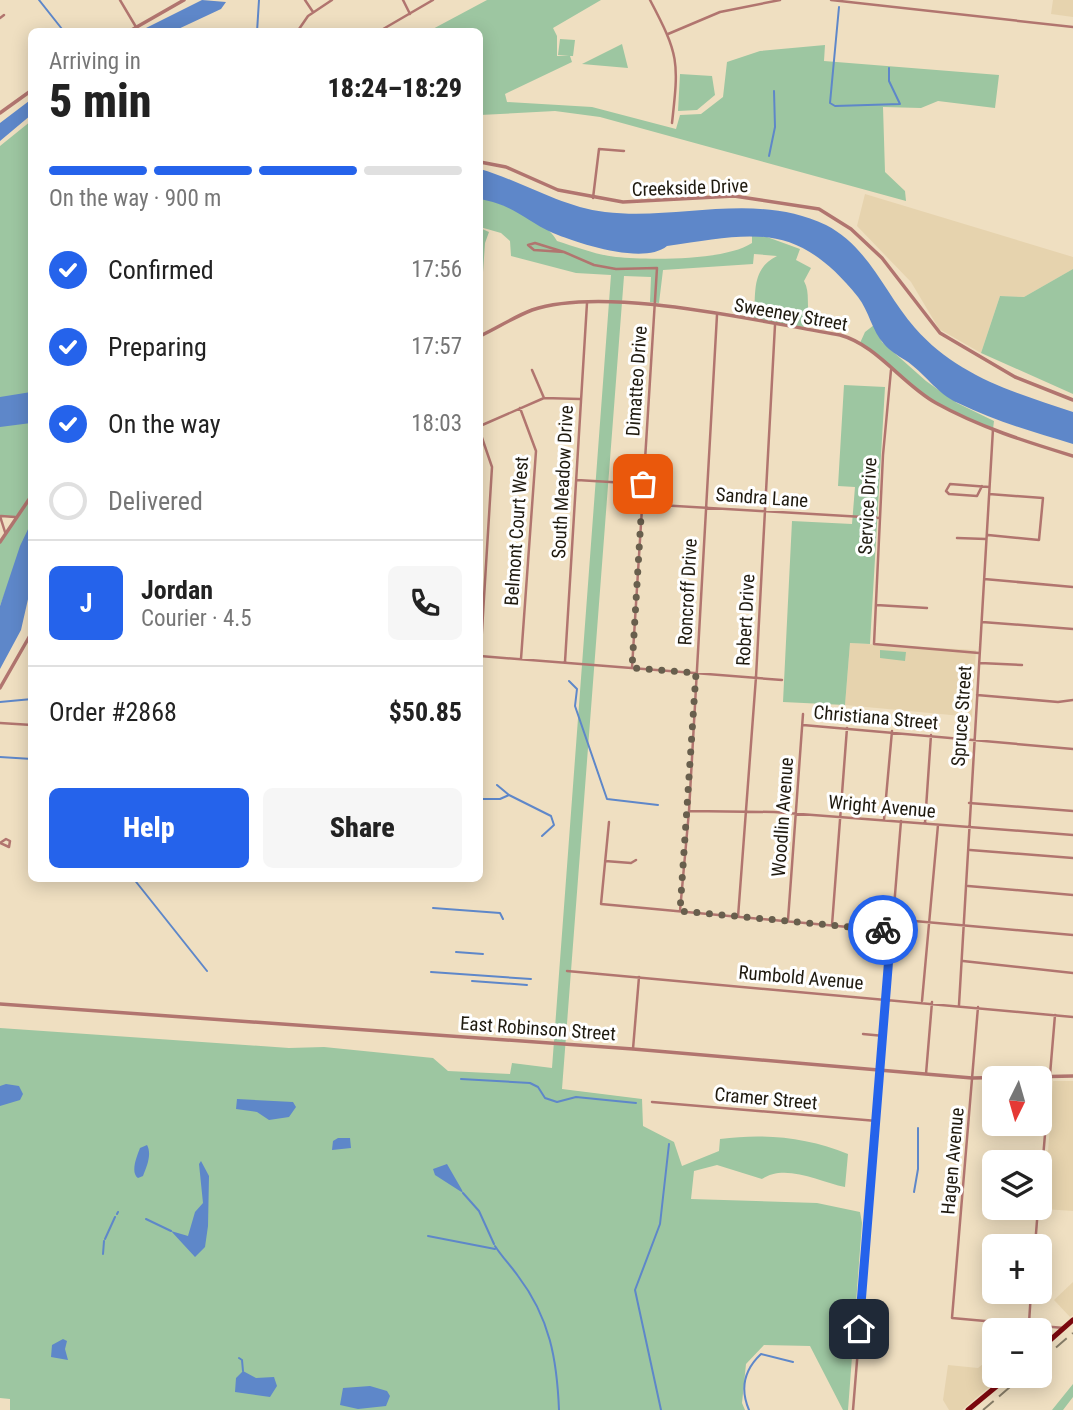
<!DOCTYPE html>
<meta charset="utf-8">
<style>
body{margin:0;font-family:"Roboto Condensed",sans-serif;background:#f6f6f6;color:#222;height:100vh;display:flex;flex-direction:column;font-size:26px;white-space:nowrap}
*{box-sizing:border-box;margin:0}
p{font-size:23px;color:#767676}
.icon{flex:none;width:38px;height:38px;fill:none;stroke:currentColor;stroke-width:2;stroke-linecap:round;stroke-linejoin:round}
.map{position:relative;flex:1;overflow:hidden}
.sheet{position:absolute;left:28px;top:28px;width:455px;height:854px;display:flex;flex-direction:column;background:#fff;border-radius:10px;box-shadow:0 4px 18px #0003}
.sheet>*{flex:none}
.needle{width:46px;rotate:185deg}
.buttons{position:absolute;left:982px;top:1066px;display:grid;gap:14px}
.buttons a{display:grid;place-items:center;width:70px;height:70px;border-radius:10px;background:#fff;box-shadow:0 4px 18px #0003;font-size:35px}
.pin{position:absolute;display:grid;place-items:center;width:60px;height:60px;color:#fff;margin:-30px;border-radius:14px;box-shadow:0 4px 10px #0006}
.courier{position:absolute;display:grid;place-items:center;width:70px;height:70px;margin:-35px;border:5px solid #2563eb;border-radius:50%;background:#fff;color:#222;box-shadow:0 2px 9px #0007}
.overview em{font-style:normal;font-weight:800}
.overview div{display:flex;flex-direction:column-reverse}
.overview{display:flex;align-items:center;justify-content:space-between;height:119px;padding:0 21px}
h1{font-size:46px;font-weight:800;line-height:52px}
.bar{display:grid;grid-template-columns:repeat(4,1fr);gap:10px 7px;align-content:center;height:84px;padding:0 21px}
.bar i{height:9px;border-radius:5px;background:#e0e0e0}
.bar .on{background:#2563eb}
.bar p{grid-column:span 4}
.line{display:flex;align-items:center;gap:18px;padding:0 21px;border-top:2px solid #e0e0e0}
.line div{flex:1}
.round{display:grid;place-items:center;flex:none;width:74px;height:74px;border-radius:10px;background:#f6f6f6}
ol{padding:0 21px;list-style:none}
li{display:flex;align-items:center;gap:21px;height:77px}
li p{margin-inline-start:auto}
li .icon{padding:7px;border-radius:50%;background:#2563eb;color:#fff;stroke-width:4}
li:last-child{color:#767676}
li i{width:38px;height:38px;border:4px solid #e0e0e0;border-radius:50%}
.button{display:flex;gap:14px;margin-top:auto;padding:14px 21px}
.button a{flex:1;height:80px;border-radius:10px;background:#2563eb;color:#fff;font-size:28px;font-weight:800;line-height:80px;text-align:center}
.button a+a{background:#f6f6f6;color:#222}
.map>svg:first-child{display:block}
.built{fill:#e6d3ae}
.green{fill:#9dc6a1}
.water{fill:#5e87c9}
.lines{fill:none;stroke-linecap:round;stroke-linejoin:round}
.stream{stroke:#5e87c9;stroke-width:2}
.minor{stroke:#b1756f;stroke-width:2.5}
.tertiary{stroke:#b1756f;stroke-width:3.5}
.primary{stroke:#7b080e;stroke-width:5}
.rail{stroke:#867c67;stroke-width:2;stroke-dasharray:14 7;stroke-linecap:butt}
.done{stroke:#685f4d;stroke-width:7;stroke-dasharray:0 12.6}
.route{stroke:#2563eb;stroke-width:9}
.labels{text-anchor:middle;stroke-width:6;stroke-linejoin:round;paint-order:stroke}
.street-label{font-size:19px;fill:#1f1a0f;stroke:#fff}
</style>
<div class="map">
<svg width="1073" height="1410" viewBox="0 0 1073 1410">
<rect width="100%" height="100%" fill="#efdfc1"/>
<path class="built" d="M1053,0H1073V17L1051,14Z
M865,194L1073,257V269L1024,297L1000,296L981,353L939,329L911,282L857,226Z
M850,643L976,650L972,717L845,705Z
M1053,1081H1073V1211L1044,1209Z
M1073,1282V1315L1070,1317L1054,1300Z
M994,1355V1376H1002L962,1410H949L943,1400L948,1365L978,1368Z"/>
<path class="green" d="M487,0H601L553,28L557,36V56H569L558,55L560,39L575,40L573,56H570L572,62L505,94L507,102L592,107L676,129L680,115L701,114L723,97L727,62L760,51L825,45L824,61L999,75L995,108L938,101L921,108L883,107L885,172L905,191L906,201L600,117L555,111L480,115V32L429,31Z
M622,44L628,68L582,64Z
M680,74L712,76L715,95L697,110L678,111Z
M31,121V523L0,606V542L15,518L0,516V146Z
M480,197C503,204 545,219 557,241C576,247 597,255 616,257C649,260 725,261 752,243V236L767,237L800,249L796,260L811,268L804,281C811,294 805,306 811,320L803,327L754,319C756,292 751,269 777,256L754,254L753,264L663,270L659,303L650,302L651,277L624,276L562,1089L642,1099L643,1126L674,1142L682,1166L719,1151L720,1139C764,1133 807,1137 848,1154L845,1187C820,1182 785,1163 762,1179L717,1165L694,1171L691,1199L817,1203L860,1212L862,1223L848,1410H843L810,1346L764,1345L746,1364L742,1403L745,1410H10V1399L0,1398V1028L289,1048L324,1047L433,1058L448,1071L510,1074L512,1063L552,1068L611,275L576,273L511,256L510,241L501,233L480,227Z
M480,228L489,232L485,243L482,287Z
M1073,269V394L981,353L1000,296L1024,297Z
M874,325L882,342L926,381L957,403L994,421L993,429L935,403L860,343L865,332Z
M844,385L885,387L870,644L850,643L845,705L783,702L792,521L852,524L855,487L838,486Z
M880,650L906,652L905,661L880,658Z
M1073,1384V1397L1063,1410H1052Z"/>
<path class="water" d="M202,0L226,2L221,9L174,31H140Z
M29,101L31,115L0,141V123Z
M480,169C522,181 561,207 605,212C679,221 754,191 826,225C869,247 885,294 915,328C957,376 1015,393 1073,412V444C1033,432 995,421 958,403C937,394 924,372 905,360C897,355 890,351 884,344C872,331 869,311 858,297C797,221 754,233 667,246C644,265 580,244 553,233C524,220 514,205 480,199Z
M31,392V423L0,427V397Z
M31,523V586L21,630L0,669V606L20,546Z
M6,1084L19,1086L23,1094L20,1100L0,1106V1086Z
M237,1099L293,1102L296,1107L289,1117L269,1120L257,1112L236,1109Z
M338,1138H350L351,1148L332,1150L333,1141Z
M147,1145C152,1154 147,1166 143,1176L138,1178C130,1172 137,1156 140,1148Z
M201,1161L209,1176L208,1226L205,1247L195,1257L171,1231L188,1236L195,1212L203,1203L199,1164Z
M447,1164L462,1190L463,1193L435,1175L433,1169Z
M63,1339L67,1341L65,1349L68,1360L51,1357L52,1345Z
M243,1371L256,1378L274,1377L277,1386L270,1397L235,1392L236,1378Z
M370,1386L387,1391L390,1396L386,1406L358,1409L340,1405L343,1388Z"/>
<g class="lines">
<path class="stream" d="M39,0L62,29
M839,7L830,103L835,106L900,104L889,81V68
M257,32L259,0
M769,156L775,127L774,91
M569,681L577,689L575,706L607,799L658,805
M0,702L32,699
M0,757L32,759
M497,785L509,795L551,816L554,825L542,836
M480,799H500L509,795
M133,878L207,971
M433,908L500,913L503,919
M456,952L483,954
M431,972L531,979
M472,981L527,985
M461,1079L530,1083L538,1087L545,1098L557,1102L576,1097L636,1103
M914,1192L918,1169V1128
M463,1193L479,1211L494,1244
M117,1214L118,1212
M146,1219L171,1231
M428,1236L495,1249
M105,1239L115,1217
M495,1246C502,1257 511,1266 518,1276C550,1318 557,1360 559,1410
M103,1254L104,1241
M239,1358L242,1360L243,1371
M661,1410L635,1290L660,1224L669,1144
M749,1410C740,1389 744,1370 761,1354L793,1362"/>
<path class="minor" d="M120,0L136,27
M305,0L313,12
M403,0L410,14
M650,0C679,55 679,61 672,123
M831,0L1073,27
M0,18L4,15
M297,32L308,16L332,0
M378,32L433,0
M668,34L720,12L780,0
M593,198L599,149L624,151
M564,252L535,243L528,245L534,250L564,252L594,265L616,269L657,268L632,668
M532,370L544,398
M891,370L883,455L874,644L979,653
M520,408L536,451L521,659
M480,426L544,398L580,399
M480,432L492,467L480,663
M577,480L643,484
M982,486L977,496L949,494L946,491L950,484L989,487
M642,504L880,518
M0,516L5,532
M1,516L15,517
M988,535L1039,540L1043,498L989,494
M957,538L986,539
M984,579L1073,587
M876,605L927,608
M982,622L1073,629
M480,656L782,680
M565,662L587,303
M980,663L1022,665
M977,695L1058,702L1073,700
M0,723L32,725
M803,725L1073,749
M969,803L1073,811
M689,811L774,812L1073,835
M884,820L892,731
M609,822L601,904L891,931
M925,823L931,735
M6,839L10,841L9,847L0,843Z
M970,850L1073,858
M605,861L631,863L636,860
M968,886L1073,895
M680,911L689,811L717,315
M738,917L756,677L775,325
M892,919L1073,935
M788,920L803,714
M832,925L847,728
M963,961L1073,973
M567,971L1073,1017
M922,1001L938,825
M959,1005L993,429
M978,1007L952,1318L1064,1328
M863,1034L884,1036
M633,1049L639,977
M926,1074L932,1002
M652,1102L877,1121
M1040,1194L1055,1015
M1035,1246L1038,1208
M1029,1323L1031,1292
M853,1410L901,821"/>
<path class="tertiary" d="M128,32L184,0
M0,113L32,90
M480,162L506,167L558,190L623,202L734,196L819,209L851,229L882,258L940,333L1015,377L1073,400
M480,336C497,328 514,317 532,310C607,285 760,322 840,335C877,345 902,384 936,403C979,427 1027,442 1073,456
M0,542L32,495
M0,688L32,632
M0,1004L633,1049L972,1078L1073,1076"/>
<path class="primary" d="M1040,1349L1073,1320
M968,1410L1009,1376"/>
<path class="rail" d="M1040,1361L1073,1333
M983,1410L1023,1376"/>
</g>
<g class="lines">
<path class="done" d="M643,484L632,668L696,673L680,911L883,930"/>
<path class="route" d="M859,1329L891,931L883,930"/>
</g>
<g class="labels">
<g class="street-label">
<text transform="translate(690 187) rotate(-2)" y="7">Creekside Drive</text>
<text transform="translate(791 314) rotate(10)" y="7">Sweeney Street</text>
<text transform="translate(636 381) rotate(-86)" y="7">Dimatteo Drive</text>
<text transform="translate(562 482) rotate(-87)" y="7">South Meadow Drive</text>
<text transform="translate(762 497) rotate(4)" y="7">Sandra Lane</text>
<text transform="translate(867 506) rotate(-87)" y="7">Service Drive</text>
<text transform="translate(516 531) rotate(-86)" y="7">Belmont Court West</text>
<text transform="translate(687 592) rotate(-87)" y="7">Roncroff Drive</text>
<text transform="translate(745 620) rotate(-87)" y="7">Robert Drive</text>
<text transform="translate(961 716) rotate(-86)" y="7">Spruce Street</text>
<text transform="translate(876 717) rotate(5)" y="7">Christiana Street</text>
<text transform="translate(882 806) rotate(5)" y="7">Wright Avenue</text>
<text transform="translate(782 817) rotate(-86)" y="7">Woodlin Avenue</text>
<text transform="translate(801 977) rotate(5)" y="7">Rumbold Avenue</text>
<text transform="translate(538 1028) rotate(4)" y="7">East Robinson Street</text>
<text transform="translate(766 1098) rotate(5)" y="7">Cramer Street</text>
<text transform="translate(952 1161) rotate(-85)" y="7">Hagen Avenue</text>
</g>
</g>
</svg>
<div class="buttons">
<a><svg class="needle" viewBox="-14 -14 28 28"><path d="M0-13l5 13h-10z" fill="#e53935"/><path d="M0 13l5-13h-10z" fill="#767676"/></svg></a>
<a><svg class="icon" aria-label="layers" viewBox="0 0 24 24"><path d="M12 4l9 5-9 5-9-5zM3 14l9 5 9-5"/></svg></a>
<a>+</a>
<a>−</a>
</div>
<div class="pin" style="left:643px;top:484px;background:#ea580c"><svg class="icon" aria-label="bag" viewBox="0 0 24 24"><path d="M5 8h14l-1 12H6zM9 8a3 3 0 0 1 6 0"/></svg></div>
<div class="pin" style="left:859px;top:1329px;background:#1f2937"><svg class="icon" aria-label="home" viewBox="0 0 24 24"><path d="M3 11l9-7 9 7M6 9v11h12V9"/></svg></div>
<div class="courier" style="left:883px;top:930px"><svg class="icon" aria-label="bike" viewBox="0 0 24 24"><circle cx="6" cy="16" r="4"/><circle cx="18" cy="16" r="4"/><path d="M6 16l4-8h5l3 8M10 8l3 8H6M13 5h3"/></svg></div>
<section class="sheet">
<div class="overview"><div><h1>5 min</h1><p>Arriving in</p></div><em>18:24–18:29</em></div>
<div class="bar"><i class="on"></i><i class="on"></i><i class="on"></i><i></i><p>On the way · 900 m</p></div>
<ol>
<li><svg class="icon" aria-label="check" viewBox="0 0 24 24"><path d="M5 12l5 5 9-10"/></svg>Confirmed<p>17:56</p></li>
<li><svg class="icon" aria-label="check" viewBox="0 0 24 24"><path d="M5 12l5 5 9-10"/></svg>Preparing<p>17:57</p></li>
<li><svg class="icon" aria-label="check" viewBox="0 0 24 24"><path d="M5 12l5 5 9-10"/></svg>On the way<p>18:03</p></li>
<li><i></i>Delivered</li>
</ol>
<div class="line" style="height:126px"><b class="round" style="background:#2563eb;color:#fff">J</b><div><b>Jordan</b><p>Courier · 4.5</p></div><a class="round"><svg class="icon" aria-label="phone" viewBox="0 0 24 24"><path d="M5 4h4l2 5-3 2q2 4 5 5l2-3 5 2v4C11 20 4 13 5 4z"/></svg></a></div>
<div class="line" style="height:91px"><div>Order #2868</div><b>$50.85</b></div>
<div class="button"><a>Help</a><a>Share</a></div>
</section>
</div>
